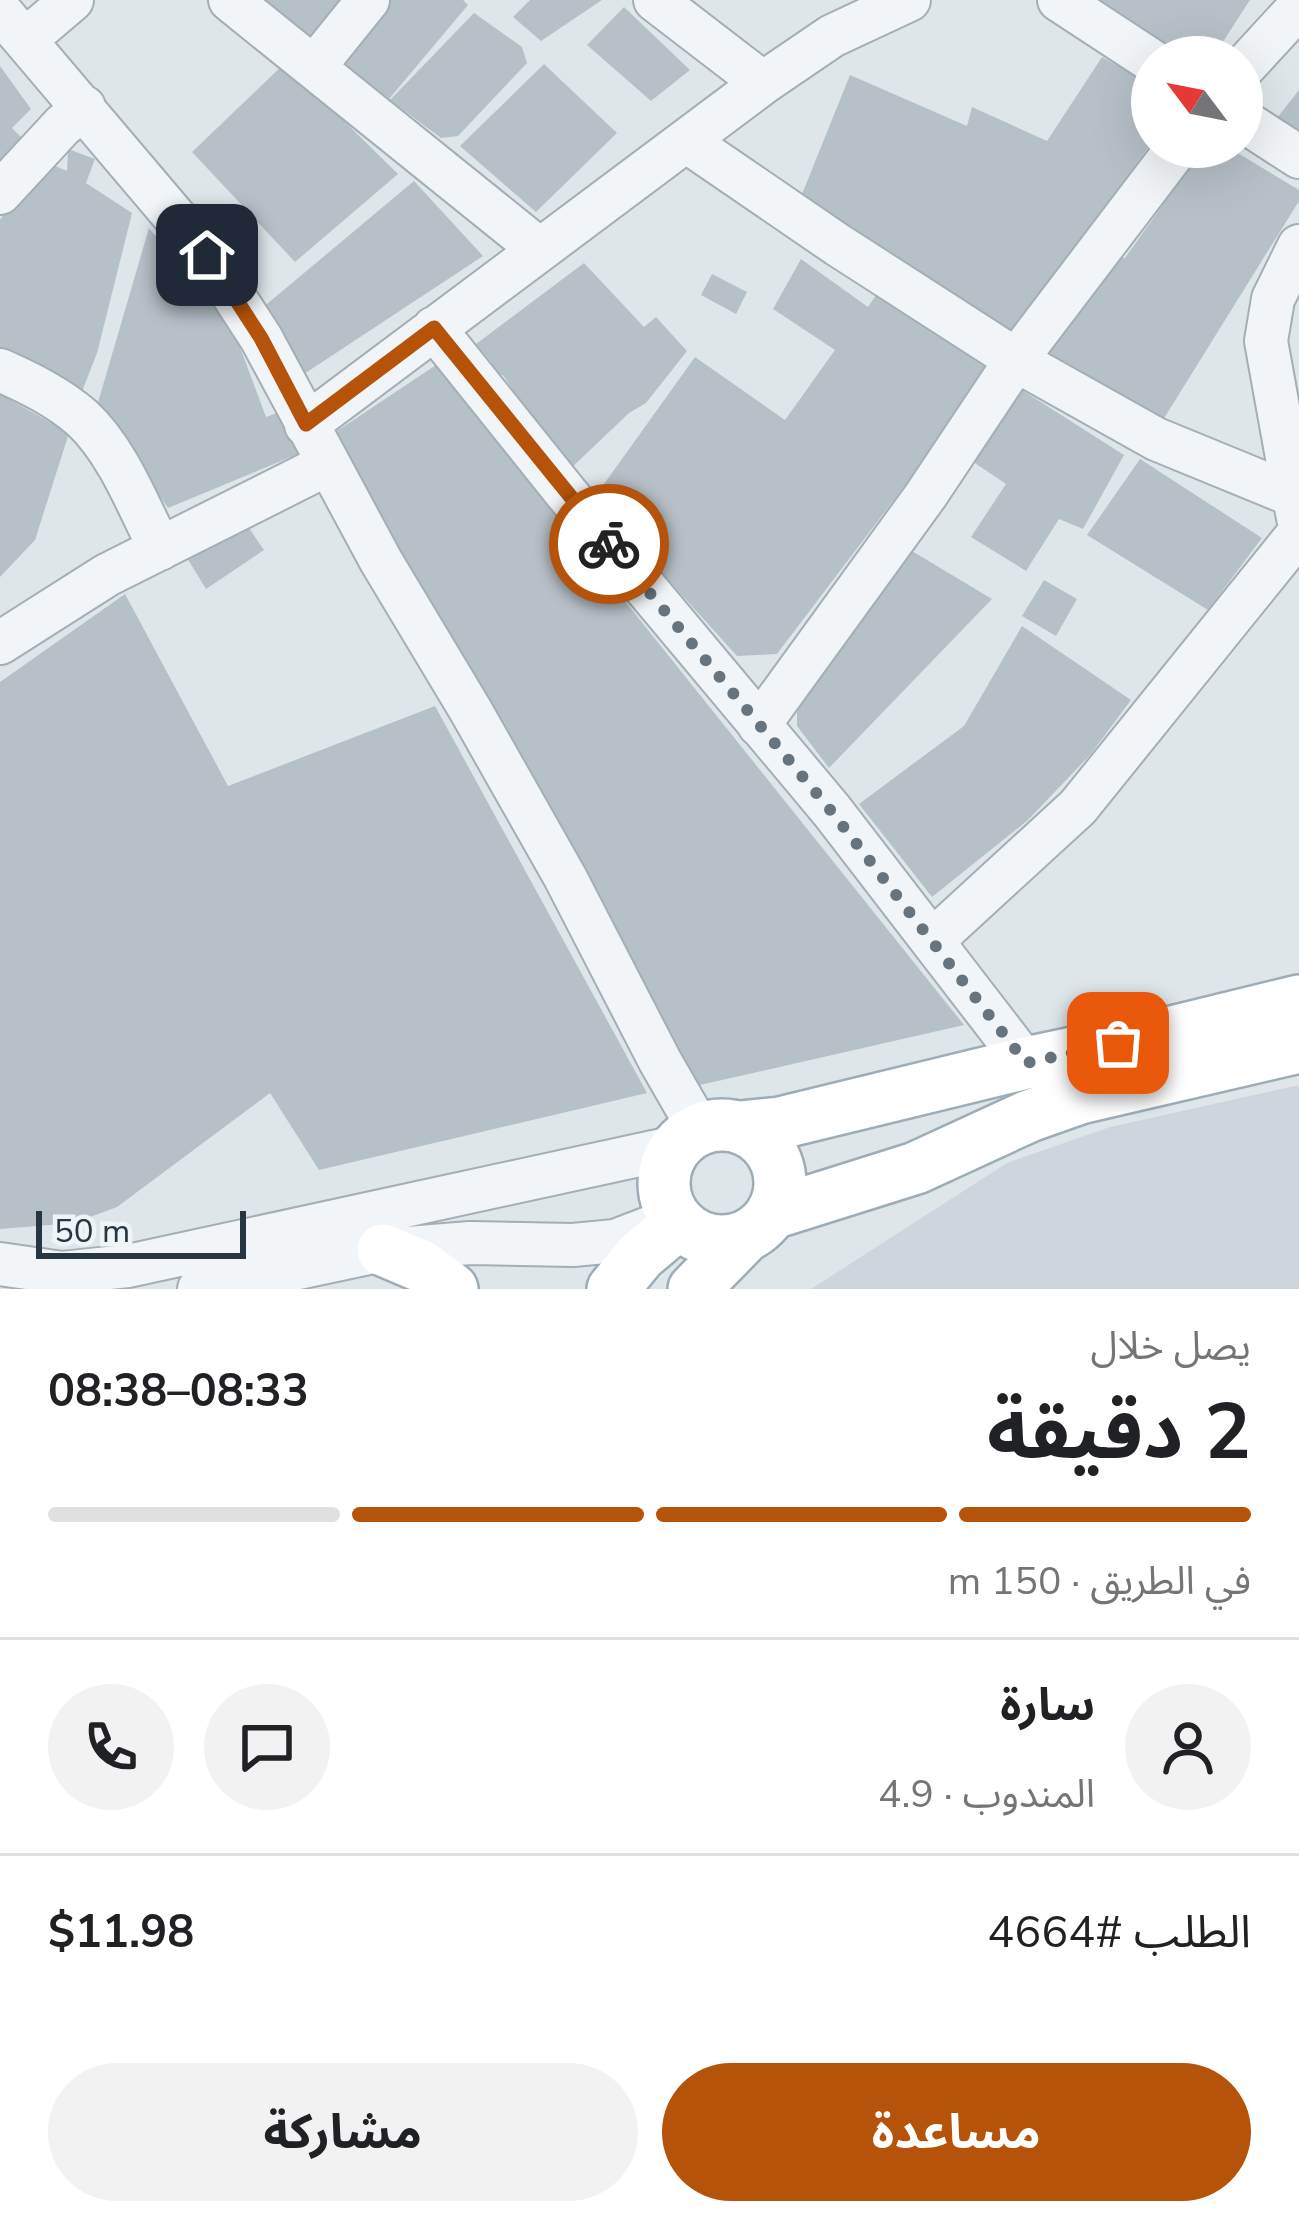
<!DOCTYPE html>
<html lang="ar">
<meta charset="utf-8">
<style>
body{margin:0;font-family:"Nunito Sans","Noto Sans Arabic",sans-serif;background:#f2f2f2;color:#202124;direction:rtl;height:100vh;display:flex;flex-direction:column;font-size:45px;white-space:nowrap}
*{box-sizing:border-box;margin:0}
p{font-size:39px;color:#757577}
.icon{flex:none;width:66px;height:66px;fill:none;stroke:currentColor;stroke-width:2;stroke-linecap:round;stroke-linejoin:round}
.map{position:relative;height:1289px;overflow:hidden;direction:ltr}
.details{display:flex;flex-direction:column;background:#fff;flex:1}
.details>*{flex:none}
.needle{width:78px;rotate:302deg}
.buttons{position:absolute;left:1131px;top:36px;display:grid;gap:24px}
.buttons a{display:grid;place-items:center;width:132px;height:132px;border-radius:50%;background:#fff;box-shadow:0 12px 48px #0002;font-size:60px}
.scale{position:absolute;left:36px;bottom:30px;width:210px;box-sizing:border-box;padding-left:12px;border:6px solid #263742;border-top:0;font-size:33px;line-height:42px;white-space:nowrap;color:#263742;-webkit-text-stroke:9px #eff4f7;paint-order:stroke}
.pin{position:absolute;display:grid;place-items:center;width:102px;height:102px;color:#fff;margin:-51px;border-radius:24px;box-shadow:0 6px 18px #0006}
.courier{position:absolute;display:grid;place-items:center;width:120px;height:120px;margin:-60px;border:9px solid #b45309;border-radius:50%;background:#fff;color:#222;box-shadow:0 3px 15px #0007}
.summary em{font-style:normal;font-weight:700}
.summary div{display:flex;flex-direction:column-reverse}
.summary{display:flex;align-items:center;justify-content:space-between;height:204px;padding:0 48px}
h1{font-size:78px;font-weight:700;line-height:90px}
.bar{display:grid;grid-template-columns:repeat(4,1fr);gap:18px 12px;align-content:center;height:144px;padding:0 48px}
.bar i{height:15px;border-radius:9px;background:#e0e0e0}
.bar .selected{background:#b45309}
.bar p{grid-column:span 4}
.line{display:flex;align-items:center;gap:30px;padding:0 48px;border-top:3px solid #e0e0e0}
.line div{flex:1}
.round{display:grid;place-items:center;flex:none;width:126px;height:126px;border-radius:63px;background:#f2f2f2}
.cta{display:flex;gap:24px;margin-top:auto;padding:24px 48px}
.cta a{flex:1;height:138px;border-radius:72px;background:#b45309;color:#fff;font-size:48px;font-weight:700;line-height:138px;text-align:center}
.cta a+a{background:#f2f2f2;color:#202124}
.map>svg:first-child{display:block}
.built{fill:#cdd6dc}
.building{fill:#b6c0c7}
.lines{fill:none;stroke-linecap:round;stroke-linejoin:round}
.minor-casing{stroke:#a4aeb4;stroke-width:46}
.major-casing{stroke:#9dadb7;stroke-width:56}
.minor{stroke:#f2f5f8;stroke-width:42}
.major{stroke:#fff;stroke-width:51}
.done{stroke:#67747d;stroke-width:12;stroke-dasharray:0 21.6}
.route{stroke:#b45309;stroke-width:15}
</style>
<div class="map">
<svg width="1299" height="1289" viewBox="0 0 1299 1289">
<rect width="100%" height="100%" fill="#dfe6ea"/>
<path class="built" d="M1299,1085V1289H811L1007,1163L1110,1127Z"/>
<path class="building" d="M258,0H352L316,45Z
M387,0H463L468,5L389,99L333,55Z
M530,0H602L541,41L513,17Z
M1089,0H1250L1213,57H1167Z
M624,7L690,70L651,101L587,45Z
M474,13L522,47L527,63L458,136L441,138L390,100Z
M1102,57L1152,85V142L1006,342L796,209L850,75L967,126L972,107L1047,141Z
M285,63L398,174L295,262L192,152Z
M544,64L617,133L536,212L460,146Z
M0,66L31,109L12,128L25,141L0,166Z
M1299,90V136L1277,118Z
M1204,147H1228L1299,190V201L1158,428L1035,358L1108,255L1125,258Z
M68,149L95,159L86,183L132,213L97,353L81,394L0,351V220L39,159L67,171Z
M414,181L483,256L298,378L255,314Z
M149,228L234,331L266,417L277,413L298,454L168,508L147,478L94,416Z
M801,259L868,307L884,283L999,354L937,443L777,654L737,656L594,498L695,357L785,420L835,350L773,309Z
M584,263L644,327L656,317L687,351L646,403L629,413L566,473L503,375L493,378L487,369L492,363L476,344Z
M712,274L747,292L736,314L701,295Z
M436,365L964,1025L691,1087L325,439Z
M1011,383L1124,455L1083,529L1059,519L1026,571L971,537L1006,484L966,457Z
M0,394L69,433L35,540L0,577Z
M1140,459L1262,538L1208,610L1087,535Z
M240,515L264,550L206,589L184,553Z
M907,548L992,599L829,768L797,726V700Z
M1044,580L1077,599L1056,636L1022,616Z
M125,594L228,786L435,706L647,1093L319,1170L270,1093L117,1207L74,1223L0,1229V682Z
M1022,626L1131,700L1090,755L1028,820L932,897L859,804L964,726Z"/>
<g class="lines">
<g class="minor-casing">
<path id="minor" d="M230,0L539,249
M655,0L763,83
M1059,0L1152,61
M0,11L207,255L261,338L381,561L471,711L565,877L660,1061L699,1129
M25,40L72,0
M314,67L368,0
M1242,69L1299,7
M1242,120L1299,157
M686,141L838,245L1026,366L1156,439L1295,496
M0,193L62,126L84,107
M434,328L567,494L832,811L1026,1063
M0,370C29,383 58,397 82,418C117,450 139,507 160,549
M306,425L763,83L832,36L909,0
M1298,518L1266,341L1273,299L1299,246
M0,643L107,575L328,464
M759,725L926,495L1016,360L1178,147
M932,941L1078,807L1299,533
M0,1264L62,1273L128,1266L676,1147
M199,1289L383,1250L470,1243L573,1245L615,1241L654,1226L672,1214"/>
</g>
<g class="major-casing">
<path id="major" d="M664 1183a58 58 0 1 1 116 0a58 58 0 1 1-116 0Z
M740,1127L780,1123L1026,1063L1164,1034L1299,1001
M773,1213L916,1168L1029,1116L1080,1098L1299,1047
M383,1250L421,1266L452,1289
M613,1289L640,1256L679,1223
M694,1289L744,1238"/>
</g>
<use href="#minor" class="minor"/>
<use href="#major" class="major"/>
</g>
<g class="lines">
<path class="done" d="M609,544L832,812L1026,1063L1118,1043"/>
<path class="route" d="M207,255L261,338L306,424L434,328L609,544"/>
</g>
</svg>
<div class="buttons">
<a><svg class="needle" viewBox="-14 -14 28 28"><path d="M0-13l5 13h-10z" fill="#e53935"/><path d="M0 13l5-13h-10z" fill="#757577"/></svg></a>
</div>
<div class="scale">50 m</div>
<div class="pin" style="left:1118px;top:1043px;background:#ea580c"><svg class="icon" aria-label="bag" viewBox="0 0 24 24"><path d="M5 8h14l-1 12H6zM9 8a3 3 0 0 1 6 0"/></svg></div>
<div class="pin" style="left:207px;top:255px;background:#1f2937"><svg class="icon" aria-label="home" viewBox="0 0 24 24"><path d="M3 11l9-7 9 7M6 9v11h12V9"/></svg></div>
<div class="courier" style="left:609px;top:544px"><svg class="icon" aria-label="bike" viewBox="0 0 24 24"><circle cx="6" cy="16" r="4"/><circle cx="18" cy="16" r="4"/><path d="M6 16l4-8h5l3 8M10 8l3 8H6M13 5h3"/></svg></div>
</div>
<section class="details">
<div class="summary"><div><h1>2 دقيقة</h1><p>يصل خلال</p></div><em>08:33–08:38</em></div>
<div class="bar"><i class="selected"></i><i class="selected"></i><i class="selected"></i><i></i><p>في الطريق · 150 m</p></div>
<div class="line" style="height:216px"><a class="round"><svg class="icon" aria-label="person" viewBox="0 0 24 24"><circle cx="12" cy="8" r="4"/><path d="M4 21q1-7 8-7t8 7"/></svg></a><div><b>سارة</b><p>المندوب · 4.9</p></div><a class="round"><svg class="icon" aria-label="chat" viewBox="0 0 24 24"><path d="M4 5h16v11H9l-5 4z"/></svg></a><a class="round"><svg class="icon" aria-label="phone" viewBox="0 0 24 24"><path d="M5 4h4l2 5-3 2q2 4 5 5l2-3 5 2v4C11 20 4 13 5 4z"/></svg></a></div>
<div class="line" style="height:156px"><div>الطلب #4664</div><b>$11.98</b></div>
<div class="cta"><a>مساعدة</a><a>مشاركة</a></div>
</section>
